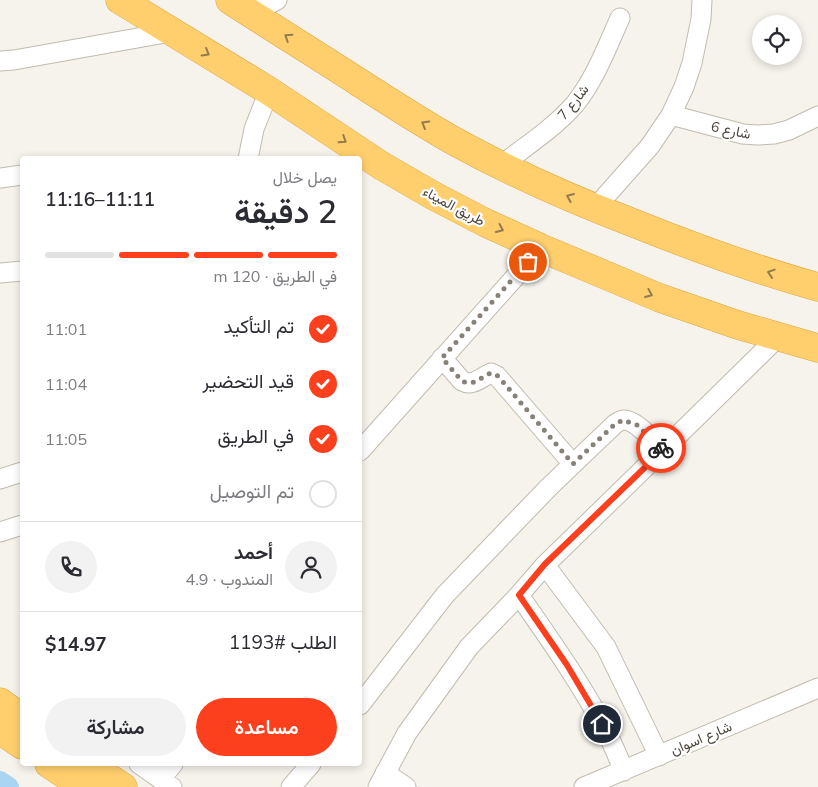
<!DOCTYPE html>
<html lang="ar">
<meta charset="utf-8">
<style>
body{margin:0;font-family:Mulish,Vazirmatn,sans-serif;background:#f2f2f3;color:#2b2b33;direction:rtl;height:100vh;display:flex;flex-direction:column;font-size:19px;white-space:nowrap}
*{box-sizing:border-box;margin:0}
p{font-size:16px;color:#7c7c81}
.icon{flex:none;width:28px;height:28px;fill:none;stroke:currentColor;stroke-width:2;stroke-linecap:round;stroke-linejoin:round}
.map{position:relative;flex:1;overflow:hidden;direction:ltr}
.details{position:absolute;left:20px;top:156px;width:342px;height:610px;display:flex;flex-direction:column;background:#fff;border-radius:5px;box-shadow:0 2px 8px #0003;direction:rtl}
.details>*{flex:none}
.fabs{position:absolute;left:752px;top:15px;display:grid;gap:10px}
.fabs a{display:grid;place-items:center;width:50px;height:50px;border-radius:50%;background:#fff;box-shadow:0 2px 8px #0003;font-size:25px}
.pin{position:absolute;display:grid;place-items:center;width:42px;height:42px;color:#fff;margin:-21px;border:2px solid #fff;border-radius:50%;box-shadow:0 1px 5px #0007}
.courier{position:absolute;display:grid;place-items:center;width:50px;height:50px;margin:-25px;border:4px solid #fc3f1d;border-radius:50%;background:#fff;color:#222;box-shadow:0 1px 6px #0007}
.summary em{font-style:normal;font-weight:600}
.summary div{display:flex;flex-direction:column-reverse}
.summary{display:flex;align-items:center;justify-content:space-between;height:85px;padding:0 25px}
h1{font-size:32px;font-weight:600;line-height:38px}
.bar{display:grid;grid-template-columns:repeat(4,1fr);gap:8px 5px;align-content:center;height:60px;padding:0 25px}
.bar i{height:6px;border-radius:4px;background:#e1e1e2}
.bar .current{background:#fc3f1d}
.bar p{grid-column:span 4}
.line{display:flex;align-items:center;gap:12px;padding:0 25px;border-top:1px solid #e1e1e2}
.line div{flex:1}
.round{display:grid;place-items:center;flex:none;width:52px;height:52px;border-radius:26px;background:#f2f2f3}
ol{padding:0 25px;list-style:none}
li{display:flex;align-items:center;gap:15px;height:55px}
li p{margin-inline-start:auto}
li .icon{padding:5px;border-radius:50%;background:#fc3f1d;color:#fff;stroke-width:4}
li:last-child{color:#7c7c81}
li i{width:28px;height:28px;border:2px solid #e1e1e2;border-radius:50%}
.primary-button{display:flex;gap:10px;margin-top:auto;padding:10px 25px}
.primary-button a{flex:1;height:58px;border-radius:30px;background:#fc3f1d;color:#fff;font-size:20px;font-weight:600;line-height:58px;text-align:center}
.primary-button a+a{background:#f2f2f3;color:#2b2b33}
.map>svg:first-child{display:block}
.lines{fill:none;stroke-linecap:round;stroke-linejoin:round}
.canal{stroke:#a9d4f2;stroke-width:20}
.minor-casing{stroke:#c2bbae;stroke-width:21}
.highway-casing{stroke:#e0a43c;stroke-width:29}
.minor{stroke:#fff;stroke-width:19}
.highway{stroke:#ffcf6e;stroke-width:28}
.oneway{stroke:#937c4e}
.done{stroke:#878178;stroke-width:5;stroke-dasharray:0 9}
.route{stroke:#fc3f1d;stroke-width:6}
.labels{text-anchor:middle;stroke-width:4.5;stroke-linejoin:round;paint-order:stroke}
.street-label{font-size:14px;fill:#4b4439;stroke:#fff}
</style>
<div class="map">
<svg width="818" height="787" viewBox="0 0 818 787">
<rect width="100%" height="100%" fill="#f6f3ec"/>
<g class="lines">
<path class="canal" d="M0,781L9,787"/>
<g class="minor-casing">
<path id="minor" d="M251,14L277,0
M0,61L14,60L171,32
M671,115L743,134L758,135L774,134L789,130L818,116
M248,159L254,129L269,91
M500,166C526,146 554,128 575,104C595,79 607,47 620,18
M0,178L22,175
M595,208L650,146L671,115L684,87L692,63L701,19L702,0
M0,273L22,271
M442,358L462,381C473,387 481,377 491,373L497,376L573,464
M360,451L541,248
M0,479L22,472
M0,532L22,525
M545,565L606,647L659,756
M519,595C551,641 583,686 608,735C614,747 619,759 624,771
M360,705L445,595L549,487L615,424C616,423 622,420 623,420C636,419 654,442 663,450
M139,764L172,787
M385,773L406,787
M161,779L173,764
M291,787L311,764
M378,787L407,733L469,647L519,595L545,565L663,450L778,337
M584,787L818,688"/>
</g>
<g class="highway-casing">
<path id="highway" d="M120,0L269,91L382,166L434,196L486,223L541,248L660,298L738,325L818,348
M230,0C273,28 317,55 360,83C391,103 422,123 454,141C512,173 573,200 636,224C696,248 756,270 818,287
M0,702L22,718
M0,730L22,745
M49,764L84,787
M88,764L123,787"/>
</g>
<use href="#minor" class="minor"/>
<use href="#highway" class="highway"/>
</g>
<defs><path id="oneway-chevron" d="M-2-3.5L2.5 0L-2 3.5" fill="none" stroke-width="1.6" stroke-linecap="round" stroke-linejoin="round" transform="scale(1.25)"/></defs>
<g class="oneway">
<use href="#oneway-chevron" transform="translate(288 37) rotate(-147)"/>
<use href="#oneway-chevron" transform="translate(206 53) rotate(31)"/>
<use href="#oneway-chevron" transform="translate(425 124) rotate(-150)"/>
<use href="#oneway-chevron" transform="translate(343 140) rotate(33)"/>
<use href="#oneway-chevron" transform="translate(570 197) rotate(-157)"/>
<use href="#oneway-chevron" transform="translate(500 229) rotate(24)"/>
<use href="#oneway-chevron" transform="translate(771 273) rotate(-162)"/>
<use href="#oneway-chevron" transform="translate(649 294) rotate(23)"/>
</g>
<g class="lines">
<path class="done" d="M528,262L442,358L462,381C473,387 481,377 491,373L498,376L573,464L615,424L623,420L637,425L661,448"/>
<path class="route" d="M602,724L567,665L519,595L545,564L663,450L661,448"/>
</g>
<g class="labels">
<g class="street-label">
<text transform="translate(573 102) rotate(-51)" y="5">شارع 7</text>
<text transform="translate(731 130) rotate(12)" y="5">شارع 6</text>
<text transform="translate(454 206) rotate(28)" y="5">طريق الميناء</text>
<text transform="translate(701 738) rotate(-23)" y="5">شارع اسوان</text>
</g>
</g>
</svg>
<div class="fabs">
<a><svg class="icon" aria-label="locate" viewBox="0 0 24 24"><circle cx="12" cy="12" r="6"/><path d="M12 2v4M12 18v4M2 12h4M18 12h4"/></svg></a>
</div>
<div class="pin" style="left:528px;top:262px;background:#ea580c"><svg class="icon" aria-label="bag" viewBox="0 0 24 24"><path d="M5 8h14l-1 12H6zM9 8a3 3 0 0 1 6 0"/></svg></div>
<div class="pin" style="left:602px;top:724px;background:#1f2937"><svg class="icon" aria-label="home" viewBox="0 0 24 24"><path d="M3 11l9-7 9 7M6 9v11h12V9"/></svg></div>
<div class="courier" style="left:661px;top:448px"><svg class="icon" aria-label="bike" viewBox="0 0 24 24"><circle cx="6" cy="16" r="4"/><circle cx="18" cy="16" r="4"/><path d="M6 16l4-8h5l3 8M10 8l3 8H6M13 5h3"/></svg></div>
<section class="details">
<div class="summary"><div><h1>2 دقيقة</h1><p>يصل خلال</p></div><em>11:11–11:16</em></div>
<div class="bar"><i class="current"></i><i class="current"></i><i class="current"></i><i></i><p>في الطريق · 120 m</p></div>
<ol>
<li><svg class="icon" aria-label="check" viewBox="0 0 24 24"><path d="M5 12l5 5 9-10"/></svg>تم التأكيد<p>11:01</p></li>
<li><svg class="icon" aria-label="check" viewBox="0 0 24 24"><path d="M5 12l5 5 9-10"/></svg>قيد التحضير<p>11:04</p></li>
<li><svg class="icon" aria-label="check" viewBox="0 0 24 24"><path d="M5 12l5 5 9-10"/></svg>في الطريق<p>11:05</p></li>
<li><i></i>تم التوصيل</li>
</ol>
<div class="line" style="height:90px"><a class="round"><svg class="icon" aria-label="person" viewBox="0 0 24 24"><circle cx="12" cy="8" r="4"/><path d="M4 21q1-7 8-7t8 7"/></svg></a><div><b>أحمد</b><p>المندوب · 4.9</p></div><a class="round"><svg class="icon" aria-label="phone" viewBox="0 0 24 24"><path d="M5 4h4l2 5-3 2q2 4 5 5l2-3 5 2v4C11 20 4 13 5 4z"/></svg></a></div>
<div class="line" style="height:65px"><div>الطلب #1193</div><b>$14.97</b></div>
<div class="primary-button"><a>مساعدة</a><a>مشاركة</a></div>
</section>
</div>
